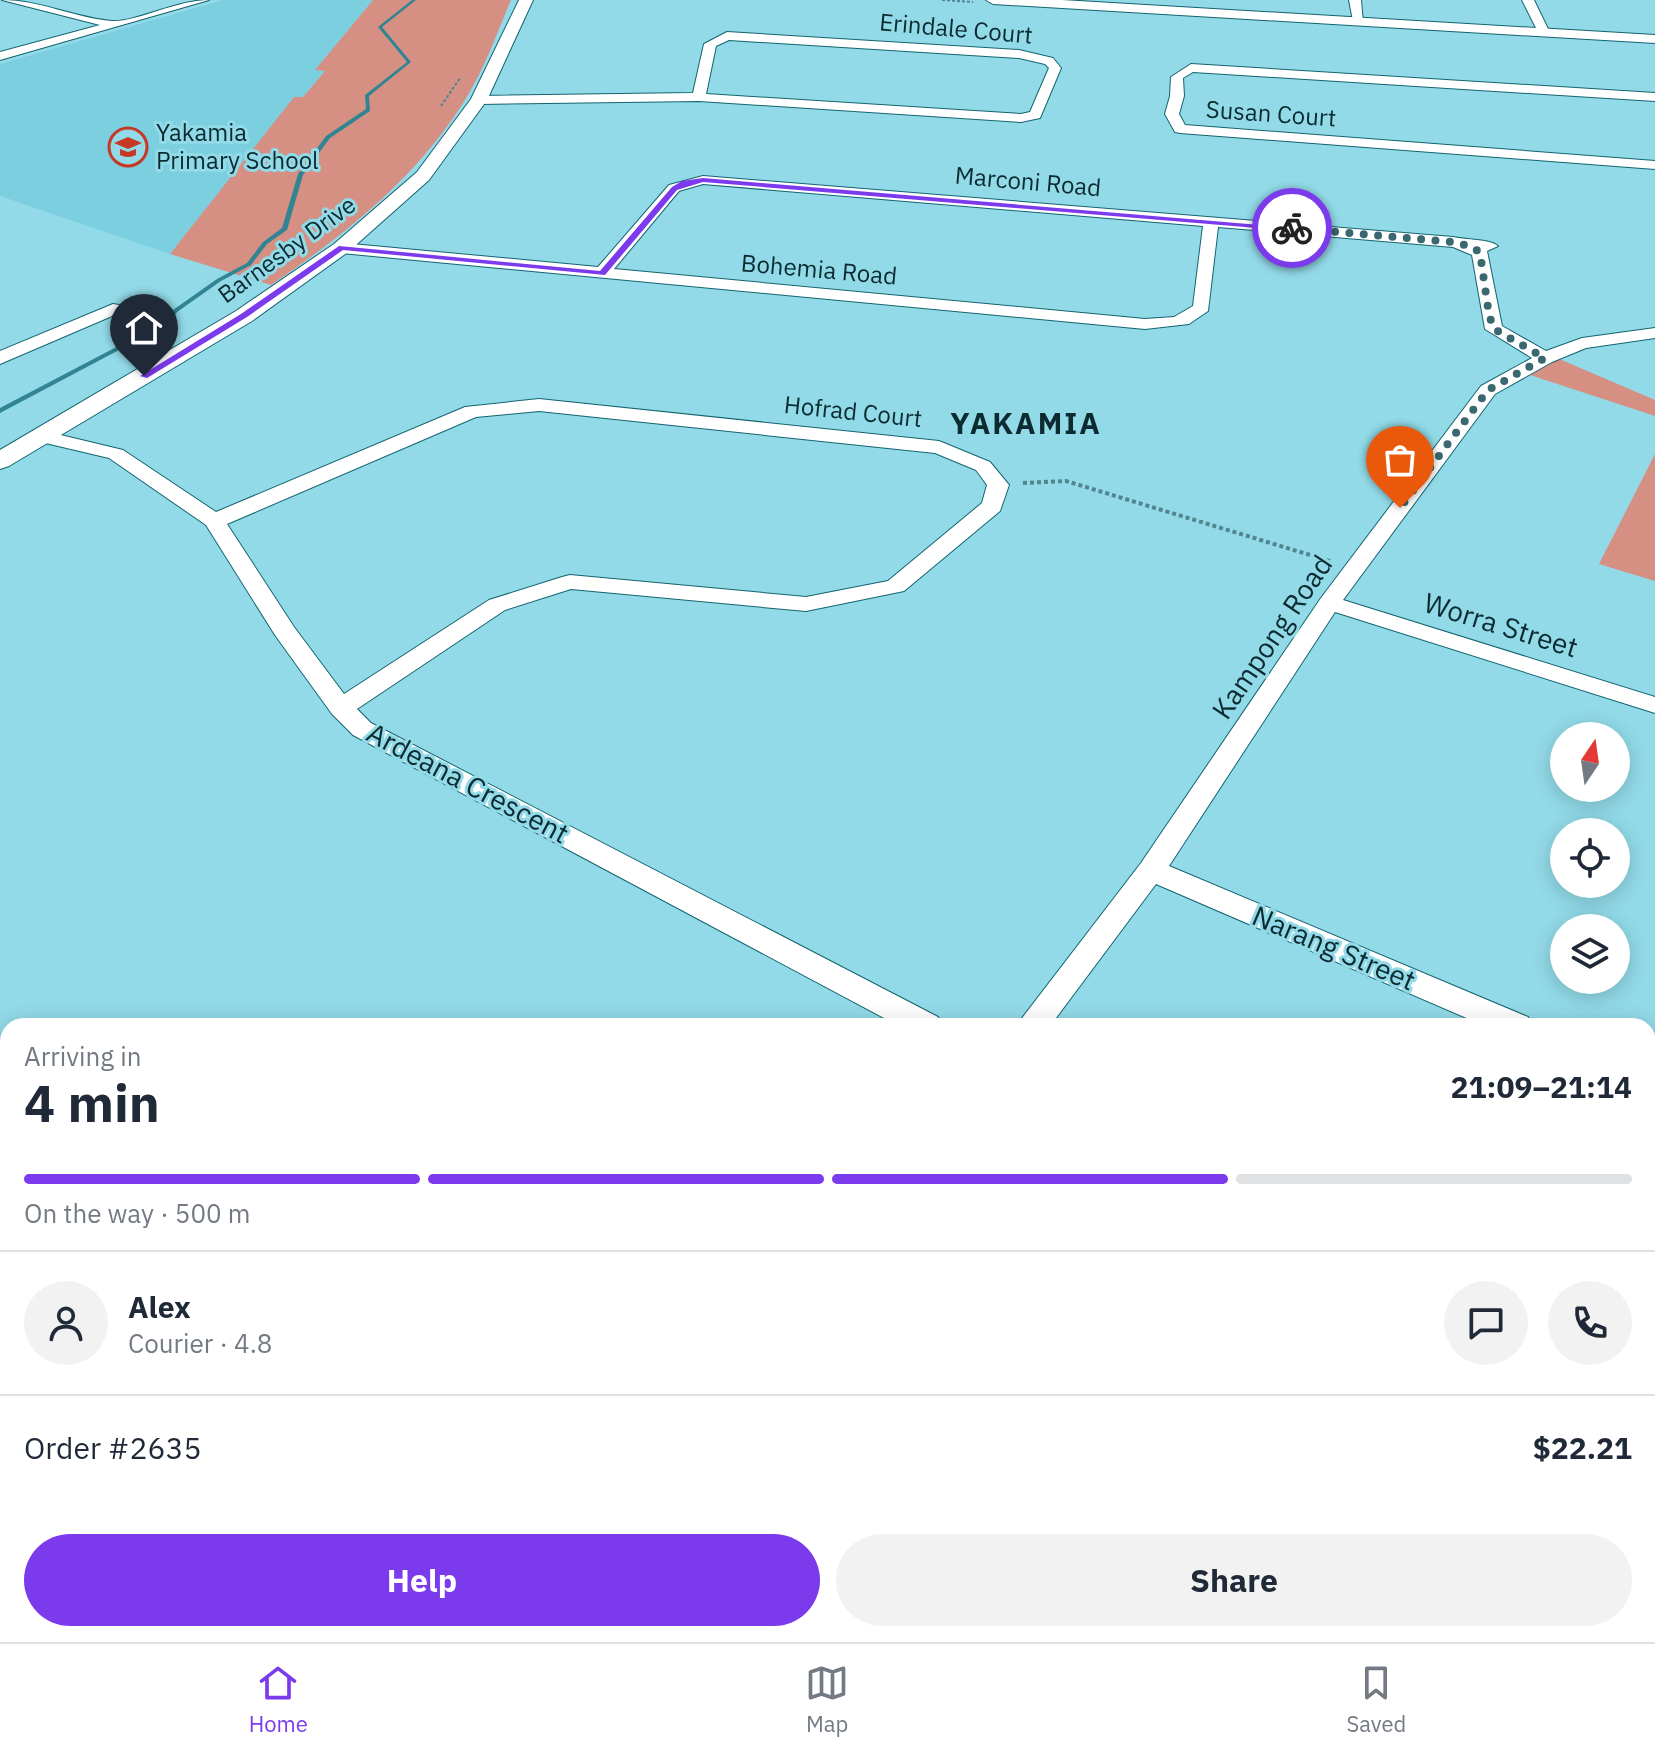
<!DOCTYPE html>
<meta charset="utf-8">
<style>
body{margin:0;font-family:"IBM Plex Sans",sans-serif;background:#f2f2f3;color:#1f2937;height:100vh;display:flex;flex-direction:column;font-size:30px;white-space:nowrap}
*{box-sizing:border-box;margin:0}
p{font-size:26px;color:#747a83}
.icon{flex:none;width:44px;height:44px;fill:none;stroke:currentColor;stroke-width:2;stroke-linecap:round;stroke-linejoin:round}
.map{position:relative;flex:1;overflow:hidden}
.drawer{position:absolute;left:0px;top:1018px;width:1656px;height:624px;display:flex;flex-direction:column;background:#fff;border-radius:24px 24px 0 0;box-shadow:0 4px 20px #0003}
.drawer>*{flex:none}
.needle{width:52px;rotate:13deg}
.fabs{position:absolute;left:1550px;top:722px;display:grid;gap:16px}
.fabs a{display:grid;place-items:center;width:80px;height:80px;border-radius:50%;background:#fff;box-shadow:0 4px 20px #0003;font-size:40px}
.pin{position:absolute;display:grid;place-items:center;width:68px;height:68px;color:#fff;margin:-82px -34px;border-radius:50% 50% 50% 0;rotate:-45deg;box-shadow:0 0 8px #0007}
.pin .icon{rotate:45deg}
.courier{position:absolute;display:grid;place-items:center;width:80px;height:80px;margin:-40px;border:6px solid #7c3aed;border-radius:50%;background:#fff;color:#222;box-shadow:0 2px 10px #0007}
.headline em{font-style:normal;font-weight:800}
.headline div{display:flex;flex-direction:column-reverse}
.headline{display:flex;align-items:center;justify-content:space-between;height:136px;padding:0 24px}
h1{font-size:52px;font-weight:800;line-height:60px}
.bar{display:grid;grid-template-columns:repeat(4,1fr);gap:12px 8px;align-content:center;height:96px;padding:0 24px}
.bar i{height:10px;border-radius:6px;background:#e0e1e3}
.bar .active{background:#7c3aed}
.bar p{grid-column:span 4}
.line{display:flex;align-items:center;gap:20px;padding:0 24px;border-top:2px solid #e0e1e3}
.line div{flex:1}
.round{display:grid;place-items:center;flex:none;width:84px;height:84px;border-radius:42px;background:#f2f2f3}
.primary-button{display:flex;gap:16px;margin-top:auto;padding:16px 24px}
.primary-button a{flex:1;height:92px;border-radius:48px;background:#7c3aed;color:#fff;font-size:32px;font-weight:800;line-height:92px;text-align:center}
.primary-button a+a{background:#f2f2f3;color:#1f2937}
.tab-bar{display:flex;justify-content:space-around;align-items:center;height:112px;border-top:2px solid #e0e1e3;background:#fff;font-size:22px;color:#747a83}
.tab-bar a{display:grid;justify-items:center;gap:4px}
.tab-bar .active{color:#7c3aed}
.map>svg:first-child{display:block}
.built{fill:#7bcfdf}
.green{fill:#d59083}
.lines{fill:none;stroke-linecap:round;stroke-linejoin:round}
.stream{fill:#318593;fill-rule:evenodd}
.minor-casing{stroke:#136470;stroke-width:2}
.tertiary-casing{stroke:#136470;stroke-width:2}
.primary-casing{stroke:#136470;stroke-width:2}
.path-far3{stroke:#51858f;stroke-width:2;stroke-dasharray:3 2;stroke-linecap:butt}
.path-far2{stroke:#51858f;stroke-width:4;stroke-dasharray:4 3;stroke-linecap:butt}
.path-far1{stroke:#51858f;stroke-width:6;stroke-dasharray:7 5;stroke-linecap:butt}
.path{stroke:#51858f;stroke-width:7;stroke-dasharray:9 6;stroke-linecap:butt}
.minor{fill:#fff;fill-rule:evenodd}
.tertiary{fill:#fff;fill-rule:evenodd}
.primary{fill:#fff;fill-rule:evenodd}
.route{fill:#7c3aed}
.done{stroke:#3a6870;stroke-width:8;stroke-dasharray:0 14.4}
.labels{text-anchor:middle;stroke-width:6;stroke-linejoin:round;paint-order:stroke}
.far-street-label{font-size:24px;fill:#0b2b30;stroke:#92dae8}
.far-poi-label{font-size:24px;fill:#0b2b30;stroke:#92dae8;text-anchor:start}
.street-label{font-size:28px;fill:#0b2b30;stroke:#92dae8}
.far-district-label{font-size:30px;font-weight:bold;letter-spacing:2px;fill:#0b2b30;stroke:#92dae8}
</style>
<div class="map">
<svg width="1655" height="1642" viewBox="0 0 1655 1642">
<rect width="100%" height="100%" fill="#92dae8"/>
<path class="built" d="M223,0H373L315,70L325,71L303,97L294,98L170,254L0,196V64Z"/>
<path class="green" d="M373,0H511C497,33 484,70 465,100C417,177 346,234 271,285L170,254L294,97H303L325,71L315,70Z
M1557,358L1655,400V416L1527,374Z
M1655,454V581L1599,564Z
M0,1267L8,1274V1634H436L445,1642H0Z"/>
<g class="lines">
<path class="stream" d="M412,0H416L382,27L411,62L369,96L370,111L330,138L303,175L287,230L267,244L251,265L221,281L177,312L170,323L0,413V408L166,321L173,310L217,279L247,263L263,242L282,228L298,174L326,136L366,109L365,95L407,62L378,27Z"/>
<g class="minor-casing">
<path id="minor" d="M2,0C40,0 75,18 112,21C137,22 176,0 209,0L0,60V52L100,25Z
M1349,0H1361L1363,23L1353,21Z
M1522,0H1534L1550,33L1548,36H1540Z
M727,32L1019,50L1053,58L1061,68L1040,118L1021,122L699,101L479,104L472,100L479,96L693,93L704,44ZM729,40L1019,58L1045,64L1049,68L1030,112L1021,114L706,94L716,46Z
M1191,64L1655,93V101L1193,72L1183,78L1184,96L1179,114L1185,125L1655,161V169L1180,133L1175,132L1165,114L1170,96L1171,77Z
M703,176L1453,237C1466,240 1490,239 1498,246L1487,251L1502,326L1546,351L1582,338L1655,328V338L1586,348L1552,362L1495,394L1343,600L1655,697V713L1335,612L1169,866L1528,1017L1533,1026H1485L1156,884L1050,1026H1016L1141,863L1321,598L1481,386L1532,358L1485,329L1472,255L1453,247L1218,227L1208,311L1189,324L1145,329L341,253L333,248L341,243L598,267L669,185ZM703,184L1203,226L1193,306L1174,317L1145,319L614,269L679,191Z
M113,304L119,305L122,309L119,313L0,364V351Z
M539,399L939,441L990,462L1009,485L1000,511L904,591L806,611L571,589L505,610L357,709L371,723L938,1017L943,1026H899L353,735L332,714L275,635L206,525L109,458L37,441L34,437L44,431L123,450L216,512L465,407ZM539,411L935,453L976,470L987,485L982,503L888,581L806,597L570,575L562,577L489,600L344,694L294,627L227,524L476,417Z
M1648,1068L1655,1071V1099L1648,1096Z
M1648,1534L1655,1537V1581L1648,1578Z
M1370,1634H1415L1412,1642H1367Z"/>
</g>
<g class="tertiary-casing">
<path id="tertiary" d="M519,0H533L487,100L429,180L348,252L252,321L9,466L0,469V450L236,311L334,244L417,172L471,99Z
M986,0H1062L1655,35V43L993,4Z"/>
</g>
<g class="primary-casing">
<path id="primary" d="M0,1107L8,1110V1160L0,1157Z
M0,1207L8,1210V1265L0,1262Z
M465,1634H542L545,1642H468Z
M616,1634H694L697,1642H619Z"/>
</g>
<path class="path-far3" d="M942,0L973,2
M441,106L460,78"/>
<path class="path-far2" d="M1023,483L1066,481L1330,561"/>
<path class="path-far1" d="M0,1073L8,1079"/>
<path class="path" d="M0,1315L8,1322
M375,1634L384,1642"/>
<use href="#minor" class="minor"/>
<use href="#tertiary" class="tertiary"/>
<use href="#primary" class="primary"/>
</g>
<path class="route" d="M703,178L1296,228L1292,231L703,182L677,190L605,275L343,250L247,317L147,378L140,376L241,314L339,246L600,271L672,187L682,181Z"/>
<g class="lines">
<path class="done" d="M1292,228L1453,242L1473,247L1480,253L1489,315L1494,329L1545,358L1488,390L1400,508"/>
</g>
<defs>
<g id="school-ring" transform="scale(2)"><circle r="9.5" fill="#92dae8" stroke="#c53926" stroke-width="1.5"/><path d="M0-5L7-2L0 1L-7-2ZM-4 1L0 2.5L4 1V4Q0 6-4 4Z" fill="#c53926"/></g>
</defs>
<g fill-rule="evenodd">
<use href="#school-ring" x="128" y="147"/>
</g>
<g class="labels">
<g class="far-street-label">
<text transform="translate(956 29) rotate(5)" y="8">Erindale Court</text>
<text transform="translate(1271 114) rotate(4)" y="8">Susan Court</text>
<text transform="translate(1028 182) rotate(5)" y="8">Marconi Road</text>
<text transform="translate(287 250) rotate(-36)" y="8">Barnesby Drive</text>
<text transform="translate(819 270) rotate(5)" y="8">Bohemia Road</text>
<text transform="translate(853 412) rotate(6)" y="8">Hofrad Court</text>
</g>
<g class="far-poi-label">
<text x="156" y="141">Yakamia<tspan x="156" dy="28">Primary School</tspan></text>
</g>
<g class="street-label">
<text transform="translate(1501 625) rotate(17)" y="10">Worra Street</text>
<text transform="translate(1272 637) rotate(-56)" y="10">Kampong Road</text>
<text transform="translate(468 783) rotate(28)" y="10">Ardeana Crescent</text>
<text transform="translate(1334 948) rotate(23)" y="10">Narang Street</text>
</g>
<g class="far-district-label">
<text x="1026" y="434">YAKAMIA</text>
</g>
</g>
</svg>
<div class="fabs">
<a><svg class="needle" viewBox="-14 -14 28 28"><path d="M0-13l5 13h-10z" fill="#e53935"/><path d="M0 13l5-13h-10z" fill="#747a83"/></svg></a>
<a><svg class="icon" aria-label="locate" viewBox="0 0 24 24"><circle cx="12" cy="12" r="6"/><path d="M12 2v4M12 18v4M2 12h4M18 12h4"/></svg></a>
<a><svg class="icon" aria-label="layers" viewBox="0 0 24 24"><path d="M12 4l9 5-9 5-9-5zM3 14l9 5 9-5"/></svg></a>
</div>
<div class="pin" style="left:1400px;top:508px;background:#ea580c"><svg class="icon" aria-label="bag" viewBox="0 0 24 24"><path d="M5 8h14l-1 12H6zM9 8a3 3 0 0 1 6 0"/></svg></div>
<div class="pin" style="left:144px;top:376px;background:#1f2937"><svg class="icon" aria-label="home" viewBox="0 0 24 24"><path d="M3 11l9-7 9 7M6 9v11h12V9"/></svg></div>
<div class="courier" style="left:1292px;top:228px"><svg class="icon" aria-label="bike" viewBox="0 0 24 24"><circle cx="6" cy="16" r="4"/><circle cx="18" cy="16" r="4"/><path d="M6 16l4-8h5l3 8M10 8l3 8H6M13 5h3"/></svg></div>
<section class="drawer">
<div class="headline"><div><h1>4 min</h1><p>Arriving in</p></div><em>21:09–21:14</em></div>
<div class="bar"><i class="active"></i><i class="active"></i><i class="active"></i><i></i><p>On the way · 500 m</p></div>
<div class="line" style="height:144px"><a class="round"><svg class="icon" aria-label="person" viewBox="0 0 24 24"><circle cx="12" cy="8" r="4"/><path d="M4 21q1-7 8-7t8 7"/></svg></a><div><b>Alex</b><p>Courier · 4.8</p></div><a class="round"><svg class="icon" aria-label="chat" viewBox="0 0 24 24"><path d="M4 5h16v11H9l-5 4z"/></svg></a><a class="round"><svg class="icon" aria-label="phone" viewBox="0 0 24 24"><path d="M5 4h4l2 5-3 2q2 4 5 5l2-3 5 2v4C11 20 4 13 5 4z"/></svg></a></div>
<div class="line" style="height:104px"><div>Order #2635</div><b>$22.21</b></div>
<div class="primary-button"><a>Help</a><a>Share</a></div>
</section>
</div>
<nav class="tab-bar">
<a class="active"><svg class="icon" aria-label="home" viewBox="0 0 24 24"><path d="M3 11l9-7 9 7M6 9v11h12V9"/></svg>Home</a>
<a><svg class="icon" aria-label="map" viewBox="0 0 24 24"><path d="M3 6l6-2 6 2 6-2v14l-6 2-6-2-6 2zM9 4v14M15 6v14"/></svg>Map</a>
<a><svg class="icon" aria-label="saved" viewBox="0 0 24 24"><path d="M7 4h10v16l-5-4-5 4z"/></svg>Saved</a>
</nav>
